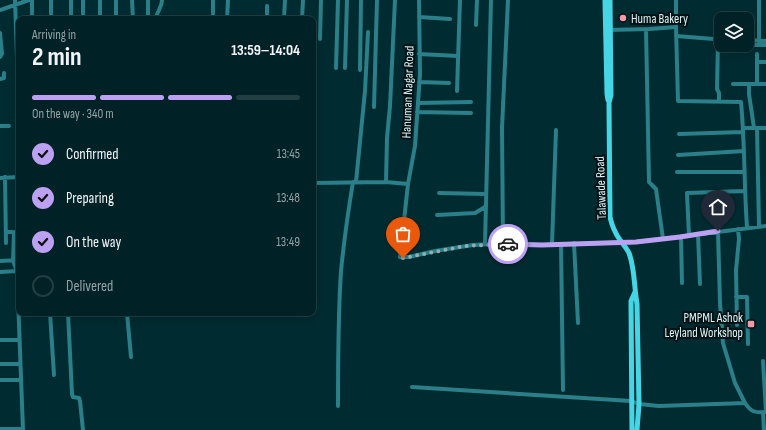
<!DOCTYPE html>
<meta charset="utf-8">
<style>
body{margin:0;font-family:"Sofia Sans Condensed",sans-serif;background:#0e2e32;color:#f1f3f6;height:100vh;display:flex;flex-direction:column;font-size:15px;white-space:nowrap}
*{box-sizing:border-box;margin:0}
p{font-size:13px;color:#95a3a7}
.icon{flex:none;width:22px;height:22px;fill:none;stroke:currentColor;stroke-width:2;stroke-linecap:round;stroke-linejoin:round}
.map{position:relative;flex:1;overflow:hidden}
.sheet{position:absolute;left:16px;top:16px;width:300px;height:300px;display:flex;flex-direction:column;background:#002125;border-radius:8px;box-shadow:0 4px 16px #0002,0 0 0 1px #223e42}
.sheet>*{flex:none}
.fabs{position:absolute;left:714px;top:12px;display:grid;gap:8px}
.fabs a{display:grid;place-items:center;width:40px;height:40px;border-radius:8px;background:#002125;box-shadow:0 4px 16px #0002,0 0 0 1px #223e42;font-size:20px}
.pin{position:absolute;display:grid;place-items:center;width:34px;height:34px;color:#fff;margin:-41px -17px;border-radius:50% 50% 50% 0;rotate:-45deg;box-shadow:0 0 4px #0007}
.pin .icon{rotate:45deg}
.courier{position:absolute;display:grid;place-items:center;width:40px;height:40px;margin:-20px;border:3px solid #bca0f2;border-radius:50%;background:#fff;color:#222;box-shadow:0 1px 5px #0007}
.summary em{font-style:normal;font-weight:700}
.summary div{display:flex;flex-direction:column-reverse}
.summary{display:flex;align-items:center;justify-content:space-between;height:68px;padding:0 16px}
h1{font-size:26px;font-weight:700;line-height:30px}
.bar{display:grid;grid-template-columns:repeat(4,1fr);gap:6px 4px;align-content:center;height:48px;padding:0 16px}
.bar i{height:5px;border-radius:3px;background:#223e42}
.bar .active{background:#bca0f2}
.bar p{grid-column:span 4}
ol{padding:0 16px;list-style:none}
li{display:flex;align-items:center;gap:12px;height:44px}
li p{margin-inline-start:auto}
li .icon{padding:4px;border-radius:50%;background:#bca0f2;color:#111;stroke-width:4}
li:last-child{color:#95a3a7}
li i{width:22px;height:22px;border:2px solid #223e42;border-radius:50%}
.map>svg:first-child{display:block}
.lines{fill:none;stroke-linecap:round;stroke-linejoin:round}
.minor{stroke:#2b7f89;stroke-width:4}
.major{stroke:#45d5e5;stroke-width:5}
.done{stroke:#91aeb2;stroke-width:4;stroke-dasharray:0 7.2}
.route{stroke:#bca0f2;stroke-width:5}
.poi-dot{fill:#f49aa6;stroke:#031214;stroke-width:1.5}
.labels{text-anchor:middle;stroke-width:4;stroke-linejoin:round;paint-order:stroke}
.poi-label{font-size:13px;fill:#dff4f7;stroke:#031214;text-anchor:start}
.street-label{font-size:13px;fill:#dff4f7;stroke:#031214}
</style>
<div class="map">
<svg width="766" height="430" viewBox="0 0 766 430">
<rect width="100%" height="100%" fill="#002c31"/>
<g class="lines">
<path class="minor" d="M15,0L19,116
M32,0V19
M51,0V19
M71,0V19
M116,0V19
M132,0L133,19
M419,0L420,74L415,146L408,184L400,257H409L435,251L473,245L493,244L542,245L636,242L766,226
M759,0V45H766
M0,10L29,0
M419,17L450,19
M83,19V0
M100,19V0
M148,19V0
M156,19C157,10 162,8 162,0
M213,19V0
M227,19L228,0
M256,19V18
M267,19V6
M284,19L285,0
M302,19L303,0
M476,25L477,0
M676,27L678,101L741,102C745,144 744,186 747,227
M646,29L649,182L656,189L663,239
M608,30L649,29L676,27V0
M0,33L2,54L0,57
M676,36L714,39L718,41L717,89L719,93V101
M320,39L321,0
M747,40L766,41
M747,45H759
M419,54L458,56
M757,62H766
M336,68L338,0
M345,68L347,0
M360,70L361,0
M0,79L4,78V73
M419,82L449,83
M733,84H766
M749,84V94L754,128
M757,84V54
M457,91L460,0
M418,103L471,102
M374,107L377,0
M417,112L471,113
M0,126H9
M743,128H766
M757,128L759,226
M679,134L743,132
M678,155L744,151
M677,172H744
M5,177L6,243
M0,178L19,177
M356,182L365,91L368,32
M386,182L387,138L390,106L395,0
M313,183L386,182L408,184
M439,193L486,194
M437,215L475,213L485,207
M718,231L720,303L723,343L735,383L745,403
M6,232H14L13,261L17,271L23,430
M698,234L700,284
M689,236L687,193L744,191
M681,237L682,283
M574,243L578,323
M485,244L491,0
M503,244L502,128L508,0
M552,244L556,130
M561,244L563,390
M0,261L19,260
M0,272L17,271
M736,297H747L748,344
M50,313L54,375
M68,313L72,394L73,397L79,398L80,401L83,430
M127,313L131,357
M737,325L736,270L739,239L738,229
M0,340H19
M763,361L766,412
M0,364H19
M0,380H20
M412,387L631,401L639,404L659,406L745,403C751,412 755,413 766,412
M338,406C338,361 338,316 341,271C344,241 348,212 353,182
M763,412L764,430
M0,429H23"/>
<path class="major" d="M605,0L607,94L608,100
M610,0L611,95L609,103L610,217C612,226 615,233 620,240C623,244 627,249 629,253C635,269 634,287 637,304L639,404L637,430
M632,430L631,301L635,292"/>
</g>
<g class="lines">
<path class="done" d="M403,258L465,246L508,244"/>
<path class="route" d="M508,244L542,245L636,242L680,237L718,231"/>
</g>
<g class="poi-dot">
<circle cx="623" cy="18" r="4"/>
<rect x="747" y="320" width="8" height="8" rx="2"/>
</g>
<g class="labels">
<g class="poi-label">
<text x="631" y="23">Huma Bakery</text>
<text x="743" y="322" text-anchor="end">PMPML Ashok<tspan x="743" dy="15">Leyland Workshop</tspan></text>
</g>
<g class="street-label">
<text transform="translate(407 92) rotate(-88)" y="5">Hanuman Nagar Road</text>
<text transform="translate(600 188) rotate(-92)" y="5">Talawade Road</text>
</g>
</g>
</svg>
<div class="fabs">
<a><svg class="icon" aria-label="layers" viewBox="0 0 24 24"><path d="M12 4l9 5-9 5-9-5zM3 14l9 5 9-5"/></svg></a>
</div>
<div class="pin" style="left:403px;top:258px;background:#ea580c"><svg class="icon" aria-label="bag" viewBox="0 0 24 24"><path d="M5 8h14l-1 12H6zM9 8a3 3 0 0 1 6 0"/></svg></div>
<div class="pin" style="left:718px;top:231px;background:#1f2937"><svg class="icon" aria-label="home" viewBox="0 0 24 24"><path d="M3 11l9-7 9 7M6 9v11h12V9"/></svg></div>
<div class="courier" style="left:508px;top:244px"><svg class="icon" aria-label="car" viewBox="0 0 24 24"><path d="M5 17H2v-5l4-1 3-4h7l3 4 3 1v5h-3M9 17h6M6 11h13"/><circle cx="7" cy="17" r="2"/><circle cx="17" cy="17" r="2"/></svg></div>
<section class="sheet">
<div class="summary"><div><h1>2 min</h1><p>Arriving in</p></div><em>13:59–14:04</em></div>
<div class="bar"><i class="active"></i><i class="active"></i><i class="active"></i><i></i><p>On the way · 340 m</p></div>
<ol>
<li><svg class="icon" aria-label="check" viewBox="0 0 24 24"><path d="M5 12l5 5 9-10"/></svg>Confirmed<p>13:45</p></li>
<li><svg class="icon" aria-label="check" viewBox="0 0 24 24"><path d="M5 12l5 5 9-10"/></svg>Preparing<p>13:48</p></li>
<li><svg class="icon" aria-label="check" viewBox="0 0 24 24"><path d="M5 12l5 5 9-10"/></svg>On the way<p>13:49</p></li>
<li><i></i>Delivered</li>
</ol>
</section>
</div>
